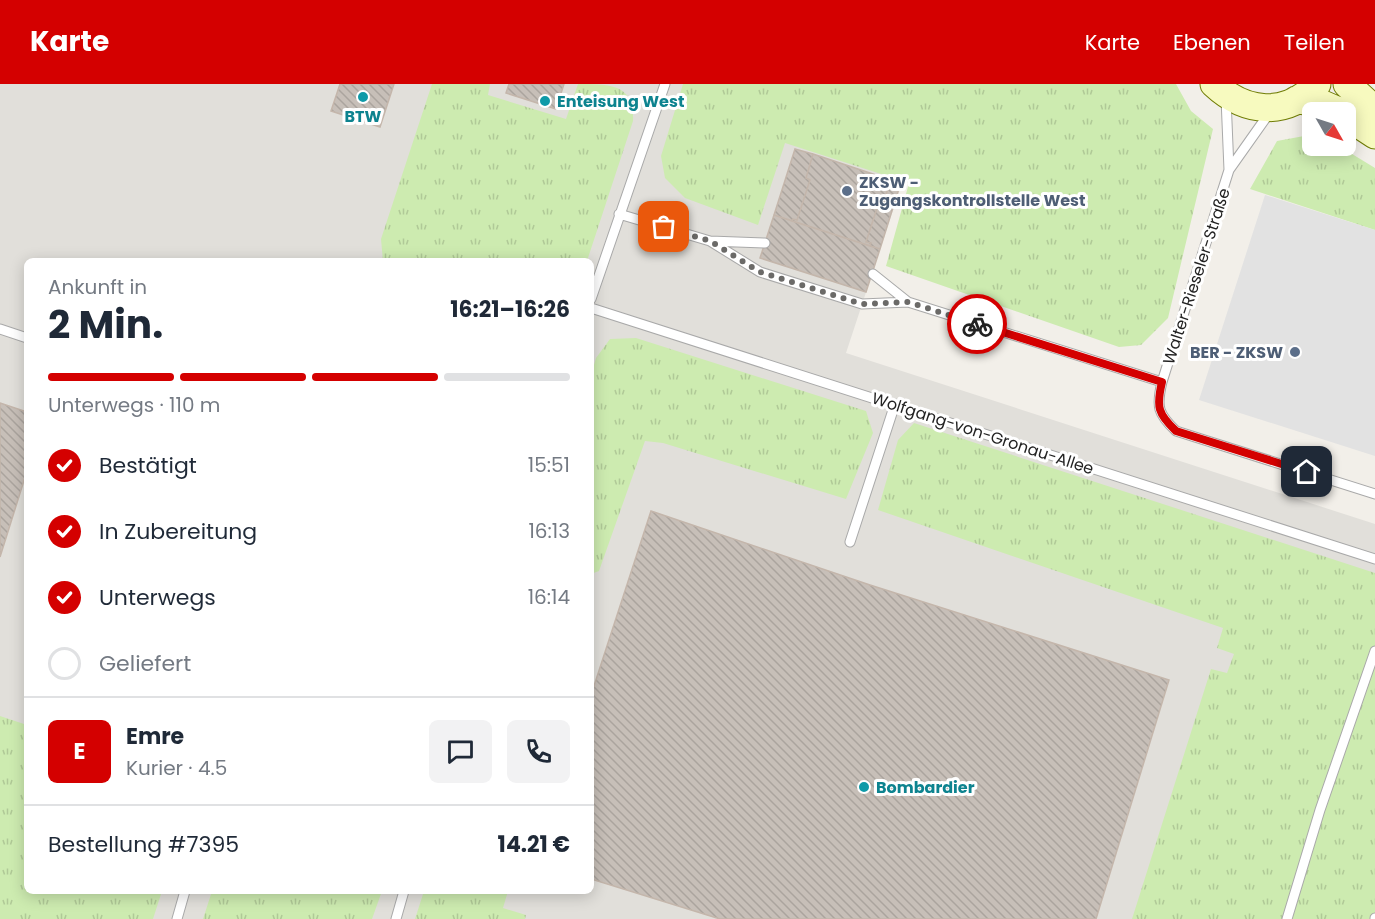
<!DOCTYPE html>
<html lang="de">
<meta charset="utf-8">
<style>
body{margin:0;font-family:Poppins,sans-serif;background:#f2f2f3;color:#1f2937;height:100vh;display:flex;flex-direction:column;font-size:22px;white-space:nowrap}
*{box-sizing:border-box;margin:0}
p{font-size:20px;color:#747a83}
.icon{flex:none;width:33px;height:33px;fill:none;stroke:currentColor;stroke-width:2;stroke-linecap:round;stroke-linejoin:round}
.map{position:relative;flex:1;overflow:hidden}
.panel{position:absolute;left:24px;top:174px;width:570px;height:636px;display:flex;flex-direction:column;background:#fff;border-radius:9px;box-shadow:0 3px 15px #0003}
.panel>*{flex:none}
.needle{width:39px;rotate:129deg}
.fabs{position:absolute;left:1302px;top:18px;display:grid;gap:12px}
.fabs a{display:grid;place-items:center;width:54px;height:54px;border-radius:9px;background:#fff;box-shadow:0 3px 15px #0003;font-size:30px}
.pin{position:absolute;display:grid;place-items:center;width:51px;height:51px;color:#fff;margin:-26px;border-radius:12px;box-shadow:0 3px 9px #0006}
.courier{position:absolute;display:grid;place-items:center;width:60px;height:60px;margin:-30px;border:4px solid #d40000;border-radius:50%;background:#fff;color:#222;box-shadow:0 2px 8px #0007}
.headline em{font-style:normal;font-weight:700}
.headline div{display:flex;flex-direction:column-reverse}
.headline{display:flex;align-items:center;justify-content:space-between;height:102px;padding:0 24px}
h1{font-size:39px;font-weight:700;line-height:45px}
.bar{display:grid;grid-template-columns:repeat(4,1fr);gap:9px 6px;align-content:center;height:72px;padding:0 24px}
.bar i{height:8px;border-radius:4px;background:#e0e1e3}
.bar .current{background:#d40000}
.bar p{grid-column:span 4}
.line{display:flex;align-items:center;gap:15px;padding:0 24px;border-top:2px solid #e0e1e3}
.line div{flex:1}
.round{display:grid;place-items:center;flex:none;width:63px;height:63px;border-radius:9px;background:#f2f2f3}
ol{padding:0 24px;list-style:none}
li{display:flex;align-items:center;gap:18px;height:66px}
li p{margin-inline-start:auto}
li .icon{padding:6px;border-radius:50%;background:#d40000;color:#fff;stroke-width:4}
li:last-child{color:#747a83}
li i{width:33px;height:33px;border:3px solid #e0e1e3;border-radius:50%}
header{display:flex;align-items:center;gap:36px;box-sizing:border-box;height:84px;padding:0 30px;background:#d40000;color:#fff}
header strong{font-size:28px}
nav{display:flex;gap:33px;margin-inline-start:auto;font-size:21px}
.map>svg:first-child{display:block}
.airport{fill:#e1dfda;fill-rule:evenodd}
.grass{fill:url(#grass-tufts)}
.parking{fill:#e2e2e2}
.building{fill:url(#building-back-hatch);stroke:#c4b6ab;stroke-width:1.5}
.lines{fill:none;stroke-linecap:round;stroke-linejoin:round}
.lane-casing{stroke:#a9a9a9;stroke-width:11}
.secondary-casing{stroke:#707d05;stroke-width:29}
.lane{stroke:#fff;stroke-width:9}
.secondary{stroke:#f7fabf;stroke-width:27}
.done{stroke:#6b6a68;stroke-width:6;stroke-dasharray:0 10.8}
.route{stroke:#d40000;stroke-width:8}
.culture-dot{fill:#0f9aa8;stroke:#fff;stroke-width:2}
.service-dot{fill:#5c6f8a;stroke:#fff;stroke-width:2}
.labels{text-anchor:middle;stroke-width:6;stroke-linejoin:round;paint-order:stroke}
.culture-label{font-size:16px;font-weight:bold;fill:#0d838f;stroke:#fff;text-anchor:start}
.service-label{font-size:16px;font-weight:bold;fill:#4e5e75;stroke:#fff;text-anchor:start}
.street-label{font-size:16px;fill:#222;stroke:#fff}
</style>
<header>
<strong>Karte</strong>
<nav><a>Karte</a><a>Ebenen</a><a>Teilen</a></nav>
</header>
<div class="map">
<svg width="1375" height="835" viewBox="0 0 1375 835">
<defs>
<pattern id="grass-tufts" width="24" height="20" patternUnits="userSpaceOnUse" patternTransform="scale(1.5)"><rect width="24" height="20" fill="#cdebb0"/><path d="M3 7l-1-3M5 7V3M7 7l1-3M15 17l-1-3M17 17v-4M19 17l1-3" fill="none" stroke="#b0c997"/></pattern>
<pattern id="building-back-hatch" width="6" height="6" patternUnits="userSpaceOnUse" patternTransform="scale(1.5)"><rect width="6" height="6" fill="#c7bfb8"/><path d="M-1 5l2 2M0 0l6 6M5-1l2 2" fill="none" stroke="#aba49e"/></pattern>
</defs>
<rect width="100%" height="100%" fill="#f2efe9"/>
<path class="airport" d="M0,0H865L903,96L846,269L1375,440V835H0ZM27,177H591V807H27Z"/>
<path class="grass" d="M432,0H490L488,11L566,35L578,0C610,0 635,0 633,37L587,177H383L381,155Z
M683,0H1176L1191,27L1213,45L1168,234L1141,261L1119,263L886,182L909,99L785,59L758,141L685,114L665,94L661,72Z
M1312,46V62H1339L1375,84V146L1250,105L1277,57L1304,52Z
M636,254L866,327L873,349L846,415L663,359L645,357L599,487L591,490V291L596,274L610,255Z
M914,339L1375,489V835H1132L1211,585L1227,589L1234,570L1217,564L1223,544L878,426L898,356Z
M0,632L27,641V807H162L153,835H0Z
M212,807H382L372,835H203Z
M424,807H508L503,824L526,831L525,835H415Z"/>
<path class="parking" d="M1265,111L1375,146V372L1199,316Z"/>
<path class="building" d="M340,0H394L380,43L331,27Z
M509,0H564L556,25L506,9Z
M795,65L813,70L806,94L810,96L797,136L793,135L792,137L774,131Z
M813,70L891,96L883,119L879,118L866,158L871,159L870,162L792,137L793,135L797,136L810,96L806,94Z
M891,96L901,98L880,165L870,162L871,159L866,158L879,118L883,119Z
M774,131L880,165L866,208L760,174Z
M0,319L27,328V387L0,473Z
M651,427L870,501L1169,596L1096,835H720L591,795V611Z"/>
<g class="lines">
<g class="lane-casing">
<path id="lane" d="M1226,14L1229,86
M1270,28L1229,86L1162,298C1156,323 1158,330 1176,347L1375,410
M619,130L710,157
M765,159L710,157L760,188L862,220L908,218L873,190
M591,215L665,0
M908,218L1162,298
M591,224L1375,475
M0,245L27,254
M850,458L895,320
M177,835L185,807
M396,835L404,807
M1287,835L1320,726L1375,567
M1375,835V834"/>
</g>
<g class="secondary-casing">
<path id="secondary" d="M1214,0C1245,29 1286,34 1317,0
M1347,0L1375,26
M1296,16L1318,18L1341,28
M1346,32L1375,51"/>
</g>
<use href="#lane" class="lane"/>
<use href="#secondary" class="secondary"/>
</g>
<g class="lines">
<path class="done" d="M664,143L710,157L760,188L862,220L908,218L977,240"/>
<path class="route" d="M977,240L1162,298C1156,323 1158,330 1176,347L1307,388"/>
</g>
<g class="culture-dot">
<circle cx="363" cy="13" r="6"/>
<circle cx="545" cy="17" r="6"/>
<circle cx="864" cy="703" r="6"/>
</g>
<g class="service-dot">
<circle cx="847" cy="107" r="6"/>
<circle cx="1295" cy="268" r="6"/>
</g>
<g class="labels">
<g class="culture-label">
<text x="557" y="23">Enteisung West</text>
<text x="363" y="38" text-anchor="middle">BTW</text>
<text x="876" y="709">Bombardier</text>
</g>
<g class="service-label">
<text x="859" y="104">ZKSW -<tspan x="859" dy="18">Zugangskontrollstelle West</tspan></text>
<text x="1283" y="274" text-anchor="end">BER - ZKSW</text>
</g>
<g class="street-label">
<text transform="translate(1196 192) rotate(-72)" y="6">Walter-Rieseler-Straße</text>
<text transform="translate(983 349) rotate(18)" y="6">Wolfgang-von-Gronau-Allee</text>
</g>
</g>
</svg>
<div class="fabs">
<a><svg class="needle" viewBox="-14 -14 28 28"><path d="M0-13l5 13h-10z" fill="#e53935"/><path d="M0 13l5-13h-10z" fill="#747a83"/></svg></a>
</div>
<div class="pin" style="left:664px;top:143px;background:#ea580c"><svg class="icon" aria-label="bag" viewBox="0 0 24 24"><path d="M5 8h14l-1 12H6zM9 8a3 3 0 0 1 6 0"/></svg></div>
<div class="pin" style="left:1307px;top:388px;background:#1f2937"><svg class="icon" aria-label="home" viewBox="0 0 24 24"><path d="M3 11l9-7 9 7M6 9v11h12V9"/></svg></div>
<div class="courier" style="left:977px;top:240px"><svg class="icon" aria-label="bike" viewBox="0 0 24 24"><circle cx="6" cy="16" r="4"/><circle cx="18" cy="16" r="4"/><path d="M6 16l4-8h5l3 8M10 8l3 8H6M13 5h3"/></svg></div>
<section class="panel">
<div class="headline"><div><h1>2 Min.</h1><p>Ankunft in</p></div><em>16:21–16:26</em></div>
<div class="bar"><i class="current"></i><i class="current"></i><i class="current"></i><i></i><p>Unterwegs · 110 m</p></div>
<ol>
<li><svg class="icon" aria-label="check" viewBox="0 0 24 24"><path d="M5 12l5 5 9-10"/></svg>Bestätigt<p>15:51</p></li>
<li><svg class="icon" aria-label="check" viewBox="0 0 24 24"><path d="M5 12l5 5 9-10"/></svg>In Zubereitung<p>16:13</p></li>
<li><svg class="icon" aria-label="check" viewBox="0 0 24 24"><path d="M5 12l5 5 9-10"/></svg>Unterwegs<p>16:14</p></li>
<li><i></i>Geliefert</li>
</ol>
<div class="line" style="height:108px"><b class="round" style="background:#d40000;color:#fff">E</b><div><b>Emre</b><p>Kurier · 4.5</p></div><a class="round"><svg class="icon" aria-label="chat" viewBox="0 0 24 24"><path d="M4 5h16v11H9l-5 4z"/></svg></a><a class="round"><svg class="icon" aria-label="phone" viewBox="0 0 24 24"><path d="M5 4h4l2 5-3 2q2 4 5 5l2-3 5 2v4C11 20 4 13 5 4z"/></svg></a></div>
<div class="line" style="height:78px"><div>Bestellung #7395</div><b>14.21 €</b></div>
</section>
</div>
